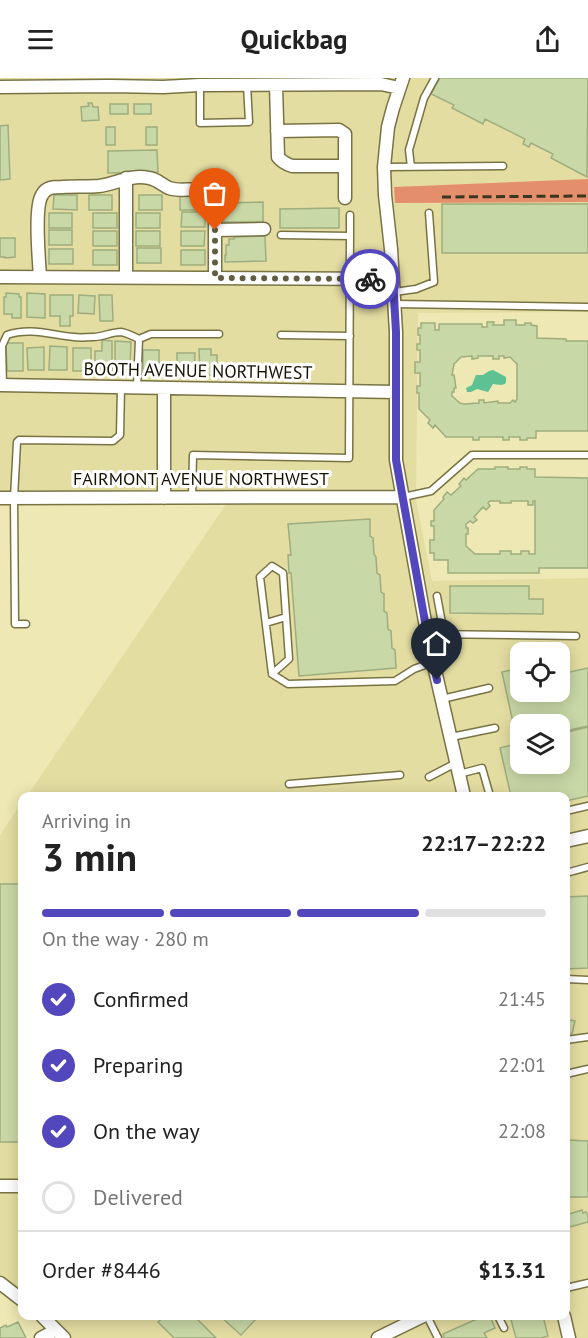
<!DOCTYPE html>
<meta charset="utf-8">
<style>
body{margin:0;font-family:"PT Sans",sans-serif;background:#f2f2f2;color:#222;height:100vh;display:flex;flex-direction:column;font-size:22px;white-space:nowrap}
*{box-sizing:border-box;margin:0}
p{font-size:20px;color:#767676}
.icon{flex:none;width:33px;height:33px;fill:none;stroke:currentColor;stroke-width:2;stroke-linecap:round;stroke-linejoin:round}
.map{position:relative;flex:1;overflow:hidden}
.details{position:absolute;left:18px;top:714px;width:552px;height:528px;display:flex;flex-direction:column;background:#fff;border-radius:12px;box-shadow:0 3px 15px #0003}
.details>*{flex:none}
.fabs{position:absolute;left:510px;top:564px;display:grid;gap:12px}
.fabs a{display:grid;place-items:center;width:60px;height:60px;border-radius:12px;background:#fff;box-shadow:0 3px 15px #0003;font-size:30px}
.pin{position:absolute;display:grid;place-items:center;width:51px;height:51px;color:#fff;margin:-62px -26px;border-radius:50% 50% 50% 0;rotate:-45deg;box-shadow:0 0 6px #0007}
.pin .icon{rotate:45deg}
.courier{position:absolute;display:grid;place-items:center;width:60px;height:60px;margin:-30px;border:4px solid #5347be;border-radius:50%;background:#fff;color:#222;box-shadow:0 2px 8px #0007}
.overview em{font-style:normal;font-weight:700}
.overview div{display:flex;flex-direction:column-reverse}
.overview{display:flex;align-items:center;justify-content:space-between;height:102px;padding:0 24px}
h1{font-size:39px;font-weight:700;line-height:45px}
.bar{display:grid;grid-template-columns:repeat(4,1fr);gap:9px 6px;align-content:center;height:72px;padding:0 24px}
.bar i{height:8px;border-radius:4px;background:#e0e0e0}
.bar .on{background:#5347be}
.bar p{grid-column:span 4}
.line{display:flex;align-items:center;gap:15px;padding:0 24px;border-top:2px solid #e0e0e0}
.line div{flex:1}
ol{padding:0 24px;list-style:none}
li{display:flex;align-items:center;gap:18px;height:66px}
li p{margin-inline-start:auto}
li .icon{padding:6px;border-radius:50%;background:#5347be;color:#fff;stroke-width:4}
li:last-child{color:#767676}
li i{width:33px;height:33px;border:3px solid #e0e0e0;border-radius:50%}
header{display:flex;justify-content:space-between;align-items:center;height:78px;padding:0 24px;background:#fff;font-size:27px;font-weight:700}
.map>svg:first-child{display:block}
.built{fill:#e4dda2;fill-rule:evenodd}
.forest{fill:#e58e6c}
.water{fill:#5dc194}
.building{fill:#c9d8a7;stroke:#9fad7e;stroke-width:1.5;fill-rule:evenodd}
.lines{fill:none;stroke-linecap:round;stroke-linejoin:round}
.lane-casing{stroke:#797344;stroke-width:9}
.street-casing{stroke:#797344;stroke-width:15}
.lane{stroke:#fff;stroke-width:6}
.street{stroke:#fff;stroke-width:12}
.rail{stroke:#3a3620;stroke-width:3;stroke-dasharray:9 4.5;stroke-linecap:butt}
.done{stroke:#615d40;stroke-width:6;stroke-dasharray:0 10.8}
.route{stroke:#5347be;stroke-width:8}
.labels{text-anchor:middle;stroke-width:6;stroke-linejoin:round;paint-order:stroke}
.street-label{font-size:18px;fill:#151202;stroke:#fff}
</style>
<header><svg class="icon" aria-label="menu" viewBox="0 0 24 24"><path d="M4 6h16M4 12h16M4 18h16"/></svg>Quickbag<svg class="icon" aria-label="share" viewBox="0 0 24 24"><path d="M12 15V3M7 8l5-5 5 5M5 13v7h14v-7"/></svg></header>
<div class="map">
<svg width="588" height="1260" viewBox="0 0 588 1260">
<rect width="100%" height="100%" fill="#eee8b4"/>
<path class="built" d="M0,0H588V234L418,235L416,422L432,503L588,500V1260H63L37,1238H566V718H27L233,416L0,419ZM520,574H560V614H520ZM520,646H560V686H520Z
M22,724V1227L0,1210V757Z"/>
<path class="forest" d="M588,101V124L395,125L394,109Z"/>
<path class="water" d="M493,292L506,299V304L505,306L501,307L493,306L488,314L477,311L471,314H467L466,310L472,307L476,297H483L489,293Z"/>
<path class="building" d="M440,0H588L587,99L551,80L553,76L531,65L529,69L523,66L525,61L485,41L483,46L452,30L454,27L431,16Z
M88,25H92L93,29H98L99,42L82,43L81,29L89,28Z
M110,26H128V36H110Z
M134,26H151V36H134Z
M8,47L10,101L0,102V48Z
M106,49H115V67H106Z
M146,49H157V67H146Z
M157,72L158,94L108,95V73Z
M54,117H77V132L53,131Z
M89,117H112V132H89Z
M139,117H162V132H139Z
M180,117H204V132H180Z
M263,124V144H224L223,125Z
M442,126H588V175H442Z
M339,130V150H280V131Z
M182,134H205V149H181Z
M49,135H72V150H49Z
M93,135H117V150H93Z
M136,135H160V150H136Z
M49,152H72V167H49Z
M93,153H117V168H93Z
M136,153H160V168H136Z
M181,153H205L204,168H181Z
M265,158L266,183L225,184V177H226V167H229V161H234V159Z
M0,160H15V179L5,180V179H0Z
M137,170H161V185H137Z
M49,171H73V186H49Z
M93,172H117V187H93Z
M181,172H205V187H181Z
M6,215L19,216V219H21V240H12V236H4V219H6Z
M27,215L45,216V240L27,239Z
M50,217H73V238H70V248H60V238H50Z
M79,217L95,218L94,236L78,235Z
M99,217H112L113,243H100Z
M504,242H516V247H525V245H531V247L537,248V260L566,261V263H588V353H536V360H527V362H520V359H509V362H503V359H479V362H473V359H446L435,347L433,350L428,345L430,342L419,331V315H417V308H420V295H415V284H420V272H417V266H420V257H418V250H421V245H435V252H439V246H482V249H487V244H494L493,247H504ZM472,278V281L478,280V278H493V281H499V278H504V280L510,279L517,286V321L515,324L513,322L510,325H498V323L484,325V322H479V325L464,326L460,325L452,318V314H454V310H456L454,297H452L454,286L461,279Z
M102,262L112,263V294H95V273H102Z
M115,263L131,264L130,290H115Z
M6,265H23V293H7Z
M50,268L67,269V292H49Z
M44,269V292H28L27,270Z
M73,270H91V293H73Z
M199,271H211V277H217V297H200Z
M143,272H159V295H143Z
M177,275H195L194,297H177Z
M495,389H508V391H520V389H527V391H535V399L588,400V490H539V495H448V482H434V475H430V462H434V448H431V443H434V432L444,421L443,419L447,414L451,417L461,408L459,406L464,400L466,402L478,391H495ZM490,423H500V425H511V423H528V427H533V423H535V476H529V473H521V476H511V473H500V476H475L466,468V456H468V450H466V446L470,443L473,445L477,442L474,439L483,429L486,432L490,428L488,425Z
M370,441V458L373,460L374,476L376,479L377,495L380,497L381,514L384,516V533L387,535L388,551L391,553L392,570L395,572L396,590L299,598L291,495H289L288,477H291L288,446Z
M450,508H529V521H543V536L450,535Z
M520,590V614H560V596L588,590V648L560,654V646H520V662L517,663L502,594Z
M588,649V718L566,723V718H511L500,670L520,665V686H560V656Z
M0,806H22V1064H0Z
M588,818V890L566,891V819Z
M566,941L575,943L572,956L566,955Z
M566,1062L588,1063V1119H566Z
M582,1132L583,1135L586,1134L588,1138V1144L566,1150V1137Z
M165,1238H194L216,1260H174L158,1244Z
M220,1238H256V1241L241,1257Z
M475,1238H490L495,1250L484,1255L487,1260H444L443,1256L477,1241Z
M510,1238H543L548,1258L541,1260H516Z
M18,1244L26,1260H0V1250L6,1247L7,1249Z"/>
<g class="lines">
<g class="lane-casing">
<path id="lane" d="M200,7V45L249,44L247,7
M385,89L503,88
M411,89L409,72L424,20L435,0
M350,137V158
M394,214L416,211L434,204L429,135
M395,226L588,229
M281,257L350,258
M139,261L151,256H219
M3,307L2,268L7,257C30,249 51,257 74,259C80,260 86,259 93,259C103,259 111,254 121,254C127,255 133,258 139,261L137,309
M403,419L431,413L472,377H588
M192,420L193,377L349,380L350,158L281,157
M437,518L444,556
M266,545L286,539
M26,546H15L14,420L17,364L19,362L113,363L120,357L121,310
M428,556L576,558
M272,596L289,581L283,495L272,488L260,499L272,596L288,606L395,603L414,591L433,584
M442,621L489,610
M451,659L495,650
M459,696L482,690L490,718
M429,699L456,685
M289,706L400,697
M566,733L588,728
M566,795L588,789
M566,901L588,902
M566,962L588,959
M566,996L588,991
M566,1210L588,1205
M427,1238L438,1260
M498,1238L504,1250"/>
</g>
<g class="street-casing">
<path id="street" d="M403,0L393,30L388,49L384,89L385,117L391,171L396,254V382L429,566L464,718
M276,7L278,79C282,84 286,86 292,88H345
M0,9L110,8L163,9L200,7L381,6L399,10
M277,53L339,52L345,56V120
M126,100V199
M215,152L264,151
M0,199L393,201
M40,199C39,182 34,129 42,117C46,109 53,109 62,109C74,108 87,109 99,108C116,106 130,96 149,100C157,101 162,107 169,110C186,116 204,103 215,124V200
M0,307L396,314
M0,420L403,419
M164,420V310
M566,763L588,758
M0,1108H22
M0,1205L22,1222
M42,1238L64,1260
M564,1238L569,1260
M41,1260L56,1252
M378,1260L423,1238"/>
</g>
<use href="#lane" class="lane"/>
<use href="#street" class="street"/>
<path class="rail" d="M442,119L588,118"/>
</g>
<g class="lines">
<path class="done" d="M215,152V200L370,201"/>
<path class="route" d="M370,201H393L396,254V382L429,566L437,602"/>
</g>
<g class="labels">
<g class="street-label">
<text transform="translate(198 293) rotate(1)" y="6">BOOTH AVENUE NORTHWEST</text>
<text x="201" y="407">FAIRMONT AVENUE NORTHWEST</text>
</g>
</g>
</svg>
<div class="fabs">
<a><svg class="icon" aria-label="locate" viewBox="0 0 24 24"><circle cx="12" cy="12" r="6"/><path d="M12 2v4M12 18v4M2 12h4M18 12h4"/></svg></a>
<a><svg class="icon" aria-label="layers" viewBox="0 0 24 24"><path d="M12 4l9 5-9 5-9-5zM3 14l9 5 9-5"/></svg></a>
</div>
<div class="pin" style="left:215px;top:152px;background:#ea580c"><svg class="icon" aria-label="bag" viewBox="0 0 24 24"><path d="M5 8h14l-1 12H6zM9 8a3 3 0 0 1 6 0"/></svg></div>
<div class="pin" style="left:437px;top:602px;background:#1f2937"><svg class="icon" aria-label="home" viewBox="0 0 24 24"><path d="M3 11l9-7 9 7M6 9v11h12V9"/></svg></div>
<div class="courier" style="left:370px;top:201px"><svg class="icon" aria-label="bike" viewBox="0 0 24 24"><circle cx="6" cy="16" r="4"/><circle cx="18" cy="16" r="4"/><path d="M6 16l4-8h5l3 8M10 8l3 8H6M13 5h3"/></svg></div>
<section class="details">
<div class="overview"><div><h1>3 min</h1><p>Arriving in</p></div><em>22:17–22:22</em></div>
<div class="bar"><i class="on"></i><i class="on"></i><i class="on"></i><i></i><p>On the way · 280 m</p></div>
<ol>
<li><svg class="icon" aria-label="check" viewBox="0 0 24 24"><path d="M5 12l5 5 9-10"/></svg>Confirmed<p>21:45</p></li>
<li><svg class="icon" aria-label="check" viewBox="0 0 24 24"><path d="M5 12l5 5 9-10"/></svg>Preparing<p>22:01</p></li>
<li><svg class="icon" aria-label="check" viewBox="0 0 24 24"><path d="M5 12l5 5 9-10"/></svg>On the way<p>22:08</p></li>
<li><i></i>Delivered</li>
</ol>
<div class="line" style="height:78px"><div>Order #8446</div><b>$13.31</b></div>
</section>
</div>
